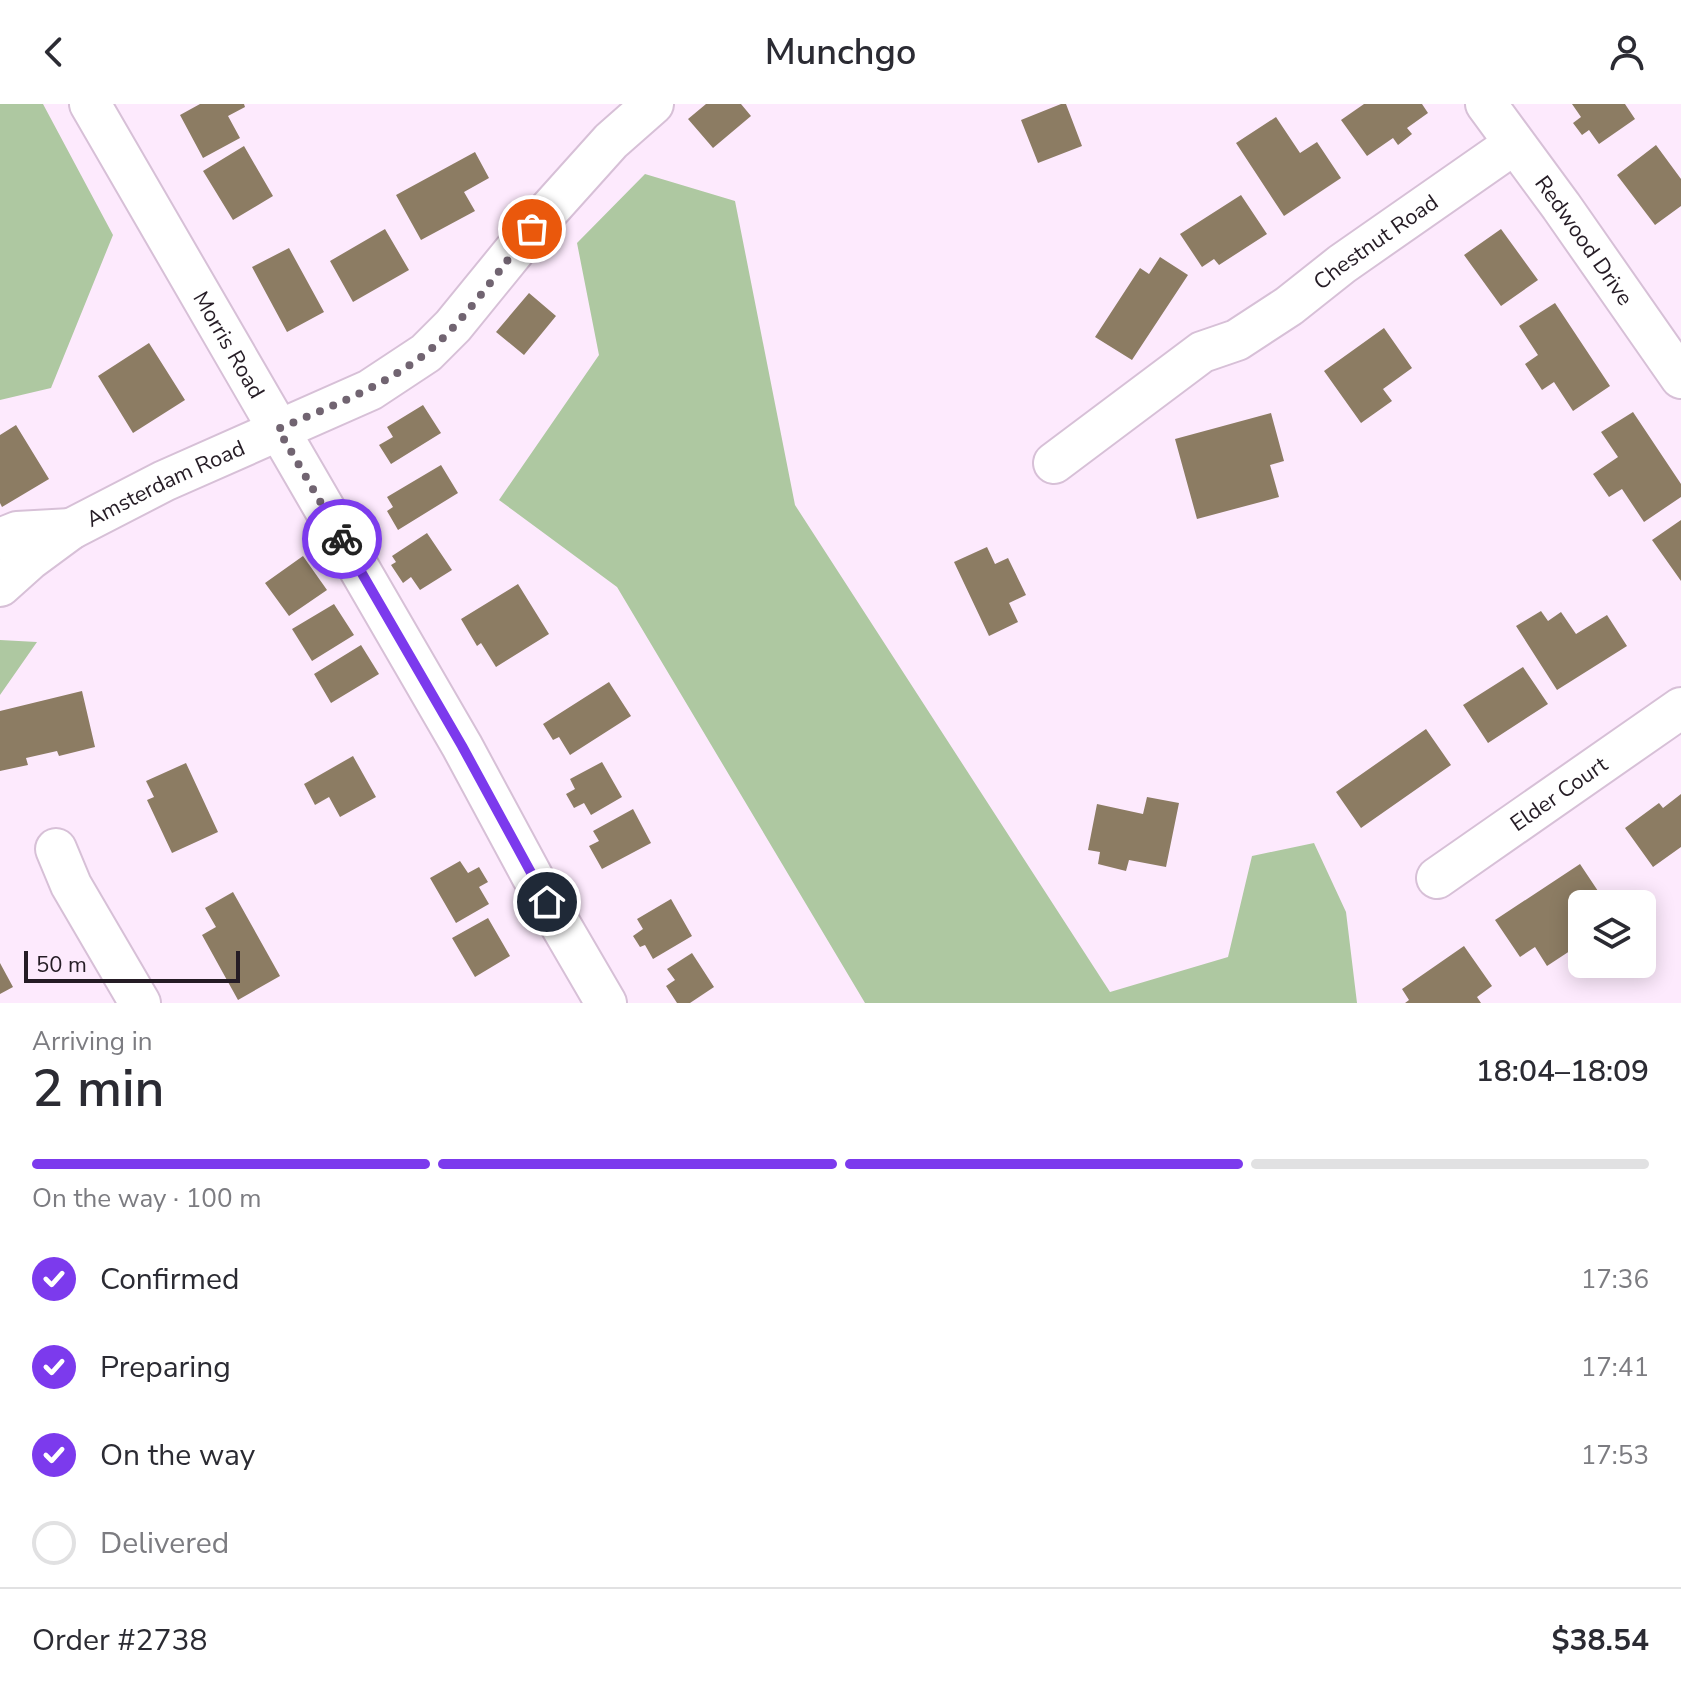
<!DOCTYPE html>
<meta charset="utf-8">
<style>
body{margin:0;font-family:"Nunito Sans",sans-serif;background:#f2f2f3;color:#2b2b33;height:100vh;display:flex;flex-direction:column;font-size:30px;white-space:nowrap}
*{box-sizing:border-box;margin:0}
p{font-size:26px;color:#7c7c81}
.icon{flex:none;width:44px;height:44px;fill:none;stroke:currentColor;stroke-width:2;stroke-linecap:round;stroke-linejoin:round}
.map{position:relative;height:899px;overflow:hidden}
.side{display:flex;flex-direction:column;background:#fff;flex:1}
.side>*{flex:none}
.fabs{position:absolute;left:1568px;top:786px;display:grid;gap:16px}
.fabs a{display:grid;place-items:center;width:88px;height:88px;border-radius:12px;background:#fff;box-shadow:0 4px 20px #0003;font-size:40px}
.scale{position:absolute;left:24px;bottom:20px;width:216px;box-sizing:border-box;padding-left:8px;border:4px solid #251c25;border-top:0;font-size:22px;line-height:28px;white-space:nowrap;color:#251c25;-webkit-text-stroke:6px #fdeafd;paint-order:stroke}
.pin{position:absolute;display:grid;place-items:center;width:68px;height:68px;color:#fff;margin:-34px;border:4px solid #fff;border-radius:50%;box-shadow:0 2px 8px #0007}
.courier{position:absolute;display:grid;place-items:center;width:80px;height:80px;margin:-40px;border:6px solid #7c3aed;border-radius:50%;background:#fff;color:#222;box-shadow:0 2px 10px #0007}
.summary em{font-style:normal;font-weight:600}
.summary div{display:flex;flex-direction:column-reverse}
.summary{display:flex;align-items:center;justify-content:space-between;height:136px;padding:0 32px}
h1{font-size:52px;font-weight:600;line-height:60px}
.bar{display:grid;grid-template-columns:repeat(4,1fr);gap:12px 8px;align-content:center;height:96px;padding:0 32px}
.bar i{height:10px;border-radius:6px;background:#e1e1e2}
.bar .selected{background:#7c3aed}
.bar p{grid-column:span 4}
.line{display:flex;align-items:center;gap:20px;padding:0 32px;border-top:2px solid #e1e1e2}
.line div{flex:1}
ol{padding:0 32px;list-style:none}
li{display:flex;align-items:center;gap:24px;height:88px}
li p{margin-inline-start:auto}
li .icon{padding:8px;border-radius:50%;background:#7c3aed;color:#fff;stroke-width:4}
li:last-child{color:#7c7c81}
li i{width:44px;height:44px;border:4px solid #e1e1e2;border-radius:50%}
header{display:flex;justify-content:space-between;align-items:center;height:104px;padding:0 32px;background:#fff;font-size:36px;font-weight:600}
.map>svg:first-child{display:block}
.forest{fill:#aec8a1}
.building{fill:#8c7c63}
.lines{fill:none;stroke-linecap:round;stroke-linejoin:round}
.minor-casing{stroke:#d7c0d7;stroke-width:44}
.minor{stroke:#fff;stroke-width:40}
.done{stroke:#716471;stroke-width:8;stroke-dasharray:0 14.4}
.route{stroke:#7c3aed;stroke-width:10}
.labels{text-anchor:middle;stroke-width:7;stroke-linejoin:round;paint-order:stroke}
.street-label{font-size:22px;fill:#251c25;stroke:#fdeafd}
</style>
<header><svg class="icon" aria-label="back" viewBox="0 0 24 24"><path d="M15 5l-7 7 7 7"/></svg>Munchgo<svg class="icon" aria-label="person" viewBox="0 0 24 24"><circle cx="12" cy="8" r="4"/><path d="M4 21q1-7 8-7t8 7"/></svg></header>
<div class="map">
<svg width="1681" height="899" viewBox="0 0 1681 899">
<rect width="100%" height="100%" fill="#fdeafd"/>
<path class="forest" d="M0,0H43L113,131L51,284L0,296Z
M645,70L735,97L795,401L1110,888L1228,853L1252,752L1314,739L1346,808L1357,899H865L617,483L499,396L599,251L577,139Z
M0,536L37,538L0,591Z"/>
<path class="building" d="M200,0H244L245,3L228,12L240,34L203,54L180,11Z
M706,0H741L751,12L713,44L688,15Z
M1061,0H1066L1082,42L1038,59L1021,16Z
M1364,0H1422L1428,9L1407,24L1412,30L1398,41L1393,34L1367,52L1341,16Z
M1572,0H1625L1635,15L1599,40L1589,26L1582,31L1573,19L1581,13Z
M1276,13L1300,49L1317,38L1341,74L1284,112L1236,39Z
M1656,41L1681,75V102L1655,121L1617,71Z
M244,42L273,92L233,116L203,67Z
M475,48L489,74L464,88L475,107L421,136L396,91Z
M1241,91L1267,130L1219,161L1214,155L1202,163L1180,130Z
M385,125L409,166L353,198L330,157Z
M1501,125L1538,176L1501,202L1464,151Z
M289,144L324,208L287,228L252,163Z
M1160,153L1188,171L1132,256L1095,233L1140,164L1149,170Z
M529,189L556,212L524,251L496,228Z
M1555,199L1610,282L1573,307L1554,278L1542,286L1525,260L1538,251L1519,222Z
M1384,224L1412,264L1383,285L1392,297L1361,319L1324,267Z
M149,239L185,296L133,329L98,272Z
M423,301L441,329L391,360L379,341L393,333L387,323Z
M1633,308L1681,380V393L1644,418L1622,385L1609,393L1593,370L1618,353L1601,328Z
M1271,309L1284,357L1270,361L1279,393L1197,415L1175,335Z
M16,321L49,375L2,403L0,399V331Z
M441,361L458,389L398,426L387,407L393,403L387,393Z
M1681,416V477L1652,436Z
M427,429L452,466L420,486L411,473L403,479L391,461L396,458L392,452Z
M987,443L995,460L1008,454L1026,491L1009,499L1018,518L989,532L954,458Z
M303,452L327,486L289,512L265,479Z
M518,480L549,530L496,563L481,539L477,542L461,515Z
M334,500L354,531L312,557L292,525Z
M1541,507L1548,517L1561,508L1576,530L1607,511L1627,542L1557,586L1516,522Z
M361,541L379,570L331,599L314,570Z
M1523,563L1548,600L1488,639L1463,601Z
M609,578L631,612L570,651L559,633L553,636L543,620Z
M82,587L95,643L59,652L57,647L26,654L28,661L0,667V607Z
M1426,625L1451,661L1361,724L1336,688Z
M353,652L376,693L340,713L329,693L315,701L304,680Z
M602,658L622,693L591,711L584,699L574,704L566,690L575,685L570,675Z
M186,659L218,728L172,749L147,696L154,693L146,677Z
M1681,690V743L1653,763L1625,724L1659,699L1663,704Z
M1147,693L1179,699L1166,763L1129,756L1126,767L1098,760L1100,748L1088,746L1097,700L1143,710Z
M633,705L651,739L602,765L589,742L599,737L593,727Z
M460,757L468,769L479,763L488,778L479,783L489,800L456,819L430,774Z
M1580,760L1604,796L1598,800H1582V810L1569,819L1582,839L1547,862L1535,843L1520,853L1495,816Z
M233,788L280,872L238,896L202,831L216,823L205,804Z
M671,795L692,832L653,855L645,841L640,843L633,832L643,825L637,815Z
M488,814L510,852L475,873L452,834Z
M1464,842L1492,882L1477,893L1481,899H1405L1409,896L1402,885Z
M692,849L714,883L690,899H677L666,882L675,876L667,865Z
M0,859L13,883L0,890Z"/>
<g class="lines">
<g class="minor-casing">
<g id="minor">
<path id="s1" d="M90,0L462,642L532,772L606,899"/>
<path id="s2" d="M1486,0L1561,102L1681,274"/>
<path id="s3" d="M1054,359L1202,248L1237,236L1289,202L1342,160L1514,40"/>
<path d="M0,435L17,428L71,425"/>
<path id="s4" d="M0,482L29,456L71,425L164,377L370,286L426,249L453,222L532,125L611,37L653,0"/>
<path d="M56,745L71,781L140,899"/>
<path id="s5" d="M1437,774L1681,604"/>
</g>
</g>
<use href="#minor" class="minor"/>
</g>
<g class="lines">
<path class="done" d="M342,435L278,325C329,303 381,284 425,250C461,222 502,162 532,125"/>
<path class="route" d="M342,435L462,642L547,798"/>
</g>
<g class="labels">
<g class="street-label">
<text dy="8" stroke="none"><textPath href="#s2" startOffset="168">Redwood Drive</textPath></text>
<text dy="8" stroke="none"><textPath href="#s3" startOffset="392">Chestnut Road</textPath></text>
<text dy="8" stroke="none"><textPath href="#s1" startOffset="278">Morris Road</textPath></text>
<text dy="8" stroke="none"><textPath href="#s4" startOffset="196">Amsterdam Road</textPath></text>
<text dy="8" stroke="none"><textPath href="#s5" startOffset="148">Elder Court</textPath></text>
</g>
</g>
</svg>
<div class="fabs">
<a><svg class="icon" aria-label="layers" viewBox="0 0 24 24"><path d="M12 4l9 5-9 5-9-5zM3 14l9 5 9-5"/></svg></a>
</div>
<div class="scale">50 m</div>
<div class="pin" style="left:532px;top:125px;background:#ea580c"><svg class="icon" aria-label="bag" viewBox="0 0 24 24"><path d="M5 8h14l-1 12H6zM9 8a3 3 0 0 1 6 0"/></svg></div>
<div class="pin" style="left:547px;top:798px;background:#1f2937"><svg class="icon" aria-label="home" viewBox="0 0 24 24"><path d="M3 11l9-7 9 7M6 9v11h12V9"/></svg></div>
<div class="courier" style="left:342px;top:435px"><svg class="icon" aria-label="bike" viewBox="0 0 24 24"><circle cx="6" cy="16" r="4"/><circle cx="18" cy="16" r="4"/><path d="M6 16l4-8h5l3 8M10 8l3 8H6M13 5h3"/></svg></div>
</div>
<section class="side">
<div class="summary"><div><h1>2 min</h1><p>Arriving in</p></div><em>18:04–18:09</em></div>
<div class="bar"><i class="selected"></i><i class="selected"></i><i class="selected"></i><i></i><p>On the way · 100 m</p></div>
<ol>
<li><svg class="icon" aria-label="check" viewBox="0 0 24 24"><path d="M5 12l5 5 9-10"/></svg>Confirmed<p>17:36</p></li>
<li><svg class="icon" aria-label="check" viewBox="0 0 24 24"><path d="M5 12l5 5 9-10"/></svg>Preparing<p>17:41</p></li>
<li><svg class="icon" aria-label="check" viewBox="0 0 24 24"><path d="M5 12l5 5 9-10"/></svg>On the way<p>17:53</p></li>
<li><i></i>Delivered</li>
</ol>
<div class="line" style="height:104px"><div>Order #2738</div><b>$38.54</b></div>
</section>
